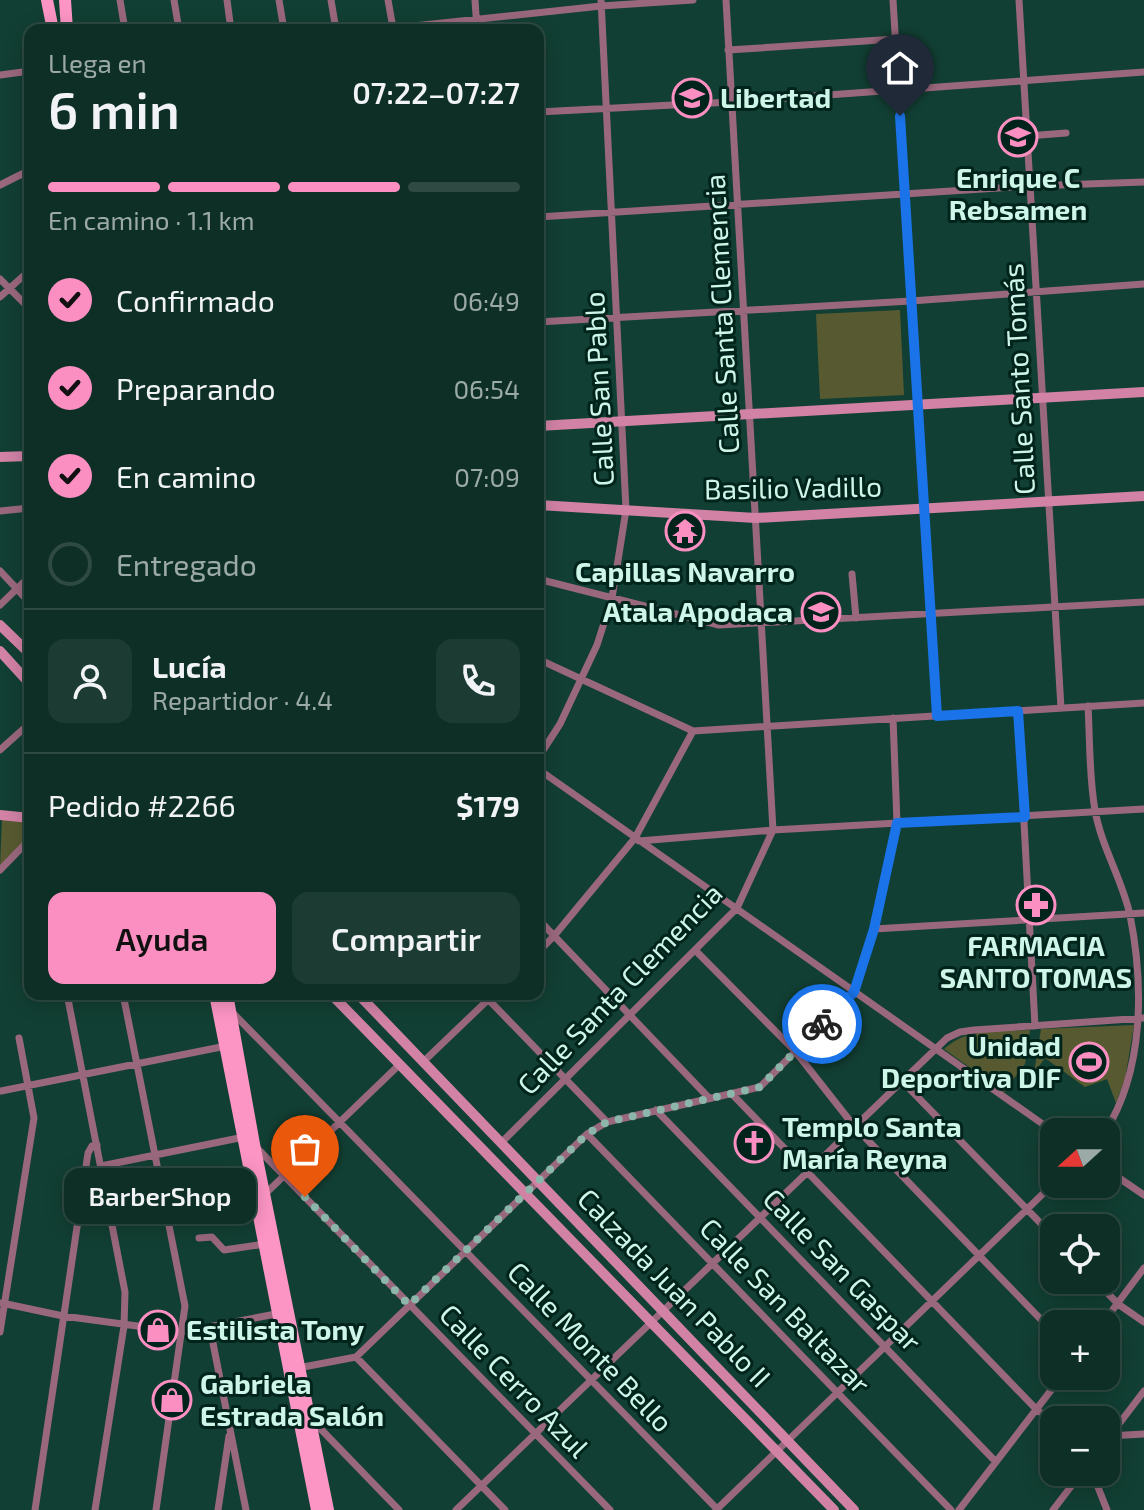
<!DOCTYPE html>
<html lang="es">
<meta charset="utf-8">
<style>
body{margin:0;font-family:"Exo 2",sans-serif;background:#1c3b32;color:#f1f3f6;height:100vh;display:flex;flex-direction:column;font-size:30px;white-space:nowrap}
*{box-sizing:border-box;margin:0}
p{font-size:26px;color:#9ba9a7}
.icon{flex:none;width:44px;height:44px;fill:none;stroke:currentColor;stroke-width:2;stroke-linecap:round;stroke-linejoin:round}
.map{position:relative;flex:1;overflow:hidden}
.drawer{position:absolute;left:24px;top:24px;width:520px;height:976px;display:flex;flex-direction:column;background:#0e2f26;border-radius:16px;box-shadow:0 4px 20px #0003,0 0 0 2px #2e4a43}
.drawer>*{flex:none}
.needle{width:52px;rotate:249deg}
.fabs{position:absolute;left:1040px;top:1118px;display:grid;gap:16px}
.fabs a{display:grid;place-items:center;width:80px;height:80px;border-radius:16px;background:#0e2f26;box-shadow:0 4px 20px #0003,0 0 0 2px #2e4a43;font-size:40px}
.pin{position:absolute;display:grid;place-items:center;width:68px;height:68px;color:#fff;margin:-82px -34px;border-radius:50% 50% 50% 0;rotate:-45deg;box-shadow:0 0 8px #0007}
.pin .icon{rotate:45deg}
.courier{position:absolute;display:grid;place-items:center;width:80px;height:80px;margin:-40px;border:6px solid #1a73e8;border-radius:50%;background:#fff;color:#222;box-shadow:0 2px 10px #0007}
.bubble{position:absolute;height:56px;border-radius:16px;background:#0e2f26;box-shadow:0 4px 20px #0003,0 0 0 2px #2e4a43;font-size:26px;font-weight:600;line-height:56px;text-align:center}
.head em{font-style:normal;font-weight:600}
.head div{display:flex;flex-direction:column-reverse}
.head{display:flex;align-items:center;justify-content:space-between;height:136px;padding:0 24px}
h1{font-size:52px;font-weight:600;line-height:60px}
.bar{display:grid;grid-template-columns:repeat(4,1fr);gap:12px 8px;align-content:center;height:96px;padding:0 24px}
.bar i{height:10px;border-radius:6px;background:#2e4a43}
.bar .active{background:#fc8fc1}
.bar p{grid-column:span 4}
.line{display:flex;align-items:center;gap:20px;padding:0 24px;border-top:2px solid #2e4a43}
.line div{flex:1}
.round{display:grid;place-items:center;flex:none;width:84px;height:84px;border-radius:16px;background:#1c3b32}
ol{padding:0 24px;list-style:none}
li{display:flex;align-items:center;gap:24px;height:88px}
li p{margin-inline-start:auto}
li .icon{padding:8px;border-radius:50%;background:#fc8fc1;color:#111;stroke-width:4}
li:last-child{color:#9ba9a7}
li i{width:44px;height:44px;border:4px solid #2e4a43;border-radius:50%}
.primary-button{display:flex;gap:16px;margin-top:auto;padding:16px 24px}
.primary-button a{flex:1;height:92px;border-radius:16px;background:#fc8fc1;color:#111;font-size:32px;font-weight:600;line-height:92px;text-align:center}
.primary-button a+a{background:#1c3b32;color:#f1f3f6}
.map>svg:first-child{display:block}
.green{fill:#575a30}
.lines{fill:none;stroke-linecap:round;stroke-linejoin:round}
.street{stroke:#9a687d;stroke-width:7}
.secondary{stroke:#d182a5;stroke-width:10}
.primary{stroke:#fc95c4;stroke-width:12}
.done{stroke:#8cb6a9;stroke-width:8;stroke-dasharray:0 14.4}
.route{stroke:#1a73e8;stroke-width:10}
.labels{text-anchor:middle;stroke-width:6;stroke-linejoin:round;paint-order:stroke}
.poi-label{font-size:28px;font-weight:bold;fill:#cef6e8;stroke:#00241b;text-anchor:start}
.street-label{font-size:28px;fill:#cef6e8;stroke:#00241b}
</style>
<div class="map">
<svg width="1144" height="1510" viewBox="0 0 1144 1510">
<rect width="100%" height="100%" fill="#123f33"/>
<path class="green" d="M900,310L904,395L820,399L816,314Z
M2,818L30,822V834L0,867Z
M1134,1025L1125,1079L1116,1103L1107,1079L1085,1087L1045,1058L1034,1073L1041,1029Z
M1030,1030L1025,1064L1004,1092L944,1049C968,1027 999,1032 1030,1030Z"/>
<g class="lines">
<path class="street" d="M120,0L125,30
M174,0L179,30
M227,0L231,30
M279,0L284,30
M331,0L336,30
M388,0L393,28
M475,0L477,30
M893,0L937,716
M1019,0L1061,708
M376,30L601,6L693,0
M728,50L896,39
M0,75L30,71
M538,112L731,102L1144,72
M1027,136L1066,133
M0,185L30,170
M538,217L1030,186L1144,182
M0,279L30,309
M0,297L30,270
M538,322L911,301L1144,284
M0,511L30,508
M0,571L30,603
M852,574L856,618
M538,579L719,625L1144,602
M0,605L30,576
M538,659L693,731L1144,703
M1088,706C1090,740 1089,777 1095,810C1101,846 1122,879 1130,915C1144,986 1144,1070 1105,1132
M1018,711L1035,1026
M0,750L30,723
M538,758L560,724L597,645L612,598L626,510L601,0
M538,769L1054,1132
M639,841L773,830L1144,809
M0,870L30,839
M538,919L709,1098
M874,929L1144,913
M695,950L795,1051L854,1126L1054,1333
M538,952L554,936L635,838L693,731
M67,994L125,1292L124,1326L95,1510
M123,994L185,1306L156,1510
M483,994L607,1122
M231,1011L718,1510
M423,1062L494,994
M901,1080L1054,1237
M1,1091L226,1046
M732,1094L1036,1409L1054,1423
M656,1110L996,1462
M587,1134L951,1510
M501,1143L737,908L773,830L726,0
M257,1148L610,1510
M101,1166L244,1137
M1106,1169L1144,1195
M264,1195L399,1065
M199,1238L212,1237L224,1250L265,1244
M1095,1280L1118,1304L1144,1322
M2,1303L63,1316L182,1332L281,1313
M1102,1324L1144,1268
M210,1328L246,1510
M0,1332L34,1118L19,1038
M356,1357L505,1510
M298,1368L356,1357L587,1134L607,1122L760,1087L854,992L874,929L897,823L893,718
M313,1421L399,1510
M1108,1436L1144,1434
M1106,1441L1144,1391
M1092,1472L1107,1510
M35,1510L88,1153L92,1146L97,1145
M218,1510L229,1436
M456,1510L947,1038L960,1032L974,1030L1144,1018
M716,1510L1054,1183
M959,1510L1062,1376
M1053,1510L1082,1472"/>
<path class="secondary" d="M538,426L1144,392
M0,457L30,456
M538,505L756,518L1144,496
M0,625L30,654
M0,651L30,684
M0,815L30,818
M331,994L834,1510
M358,994L854,1510"/>
<path class="primary" d="M47,0L53,30
M65,0L67,30
M215,994L317,1510
M227,994L254,1144L328,1510"/>
</g>
<g class="lines">
<path class="done" d="M305,1197L409,1305L587,1134L607,1122L760,1087L822,1024"/>
<path class="route" d="M822,1024L854,992L874,929L897,823L1025,817L1018,711L937,716L900,116"/>
</g>
<defs>
<g id="school-ring" transform="scale(2)"><circle r="9.5" fill="#00241b" stroke="#fc8fc1" stroke-width="1.5"/><path d="M0-5L7-2L0 1L-7-2ZM-4 1L0 2.5L4 1V4Q0 6-4 4Z" fill="#fc8fc1"/></g>
<g id="temple-ring" transform="scale(2)"><circle r="9.5" fill="#00241b" stroke="#fc8fc1" stroke-width="1.5"/><path d="M0-6L5-2H3V0L6.5 2.5H4V6H1.5V3h-3V6H-4V2.5H-6.5L-3 0V-2H-5Z" fill="#fc8fc1"/></g>
<g id="pharmacy-ring" transform="scale(2)"><circle r="9.5" fill="#00241b" stroke="#fc8fc1" stroke-width="1.5"/><path d="M-2-6h4v4h4v4h-4v4h-4v-4h-4v-4h4Z" fill="#fc8fc1"/></g>
<g id="stadium-ring" transform="scale(2)"><circle r="9.5" fill="#00241b" stroke="#fc8fc1" stroke-width="1.5"/><path d="M0-5a6.5 5 0 1 0 0 10a6.5 5 0 1 0 0-10ZM-3.5-1.8h7v3.6h-7Z" fill="#fc8fc1"/></g>
<g id="church-ring" transform="scale(2)"><circle r="9.5" fill="#00241b" stroke="#fc8fc1" stroke-width="1.5"/><path d="M-1.2-6h2.4v3.5h3.3v2.4h-3.3V6h-2.4V-.1h-3.3v-2.4h3.3Z" fill="#fc8fc1"/></g>
<g id="shop-ring" transform="scale(2)"><circle r="9.5" fill="#00241b" stroke="#fc8fc1" stroke-width="1.5"/><path d="M-5-2.5h2.3a2.7 3.5 0 0 1 5.4 0H5L5.5 6h-11ZM-1.5-2.5h3a1.5 2.3 0 0 0-3 0Z" fill="#fc8fc1"/></g>
</defs>
<g fill-rule="evenodd">
<use href="#school-ring" x="692" y="98"/>
<use href="#school-ring" x="1018" y="137"/>
<use href="#temple-ring" x="685" y="531"/>
<use href="#school-ring" x="821" y="612"/>
<use href="#pharmacy-ring" x="1036" y="905"/>
<use href="#stadium-ring" x="1089" y="1062"/>
<use href="#church-ring" x="754" y="1143"/>
<use href="#shop-ring" x="158" y="1330"/>
<use href="#shop-ring" x="172" y="1400"/>
</g>
<g class="labels">
<g class="poi-label">
<text x="720" y="108">Libertad</text>
<text x="1018" y="188" text-anchor="middle">Enrique C<tspan x="1018" dy="32">Rebsamen</tspan></text>
<text x="685" y="582" text-anchor="middle">Capillas Navarro</text>
<text x="793" y="622" text-anchor="end">Atala Apodaca</text>
<text x="1036" y="956" text-anchor="middle">FARMACIA<tspan x="1036" dy="32">SANTO TOMAS</tspan></text>
<text x="1061" y="1056" text-anchor="end">Unidad<tspan x="1061" dy="32">Deportiva DIF</tspan></text>
<text x="782" y="1137">Templo Santa<tspan x="782" dy="32">María Reyna</tspan></text>
<text x="186" y="1340">Estilista Tony</text>
<text x="200" y="1394">Gabriela<tspan x="200" dy="32">Estrada Salón</tspan></text>
</g>
<g class="street-label">
<text transform="translate(722 314) rotate(-93)" y="10">Calle Santa Clemencia</text>
<text transform="translate(1019 379) rotate(-93)" y="10">Calle Santo Tomás</text>
<text transform="translate(599 389) rotate(-93)" y="10">Calle San Pablo</text>
<text transform="translate(793 488) rotate(-1)" y="10">Basilio Vadillo</text>
<text transform="translate(620 989) rotate(-46)" y="10">Calle Santa Clemencia</text>
<text transform="translate(842 1270) rotate(46)" y="10">Calle San Gaspar</text>
<text transform="translate(674 1288) rotate(46)" y="10">Calzada Juan Pablo II</text>
<text transform="translate(785 1306) rotate(46)" y="10">Calle San Baltazar</text>
<text transform="translate(590 1347) rotate(46)" y="10">Calle Monte Bello</text>
<text transform="translate(514 1381) rotate(46)" y="10">Calle Cerro Azul</text>
</g>
</g>
</svg>
<div class="fabs">
<a><svg class="needle" viewBox="-14 -14 28 28"><path d="M0-13l5 13h-10z" fill="#e53935"/><path d="M0 13l5-13h-10z" fill="#9ba9a7"/></svg></a>
<a><svg class="icon" aria-label="locate" viewBox="0 0 24 24"><circle cx="12" cy="12" r="6"/><path d="M12 2v4M12 18v4M2 12h4M18 12h4"/></svg></a>
<a>+</a>
<a>−</a>
</div>
<div class="pin" style="left:305px;top:1197px;background:#ea580c"><svg class="icon" aria-label="bag" viewBox="0 0 24 24"><path d="M5 8h14l-1 12H6zM9 8a3 3 0 0 1 6 0"/></svg></div>
<div class="pin" style="left:900px;top:116px;background:#1f2937"><svg class="icon" aria-label="home" viewBox="0 0 24 24"><path d="M3 11l9-7 9 7M6 9v11h12V9"/></svg></div>
<div class="courier" style="left:822px;top:1024px"><svg class="icon" aria-label="bike" viewBox="0 0 24 24"><circle cx="6" cy="16" r="4"/><circle cx="18" cy="16" r="4"/><path d="M6 16l4-8h5l3 8M10 8l3 8H6M13 5h3"/></svg></div>
<div class="bubble" style="left:64px;top:1168px;width:192px">BarberShop</div>
<section class="drawer">
<div class="head"><div><h1>6 min</h1><p>Llega en</p></div><em>07:22–07:27</em></div>
<div class="bar"><i class="active"></i><i class="active"></i><i class="active"></i><i></i><p>En camino · 1.1 km</p></div>
<ol>
<li><svg class="icon" aria-label="check" viewBox="0 0 24 24"><path d="M5 12l5 5 9-10"/></svg>Confirmado<p>06:49</p></li>
<li><svg class="icon" aria-label="check" viewBox="0 0 24 24"><path d="M5 12l5 5 9-10"/></svg>Preparando<p>06:54</p></li>
<li><svg class="icon" aria-label="check" viewBox="0 0 24 24"><path d="M5 12l5 5 9-10"/></svg>En camino<p>07:09</p></li>
<li><i></i>Entregado</li>
</ol>
<div class="line" style="height:144px"><a class="round"><svg class="icon" aria-label="person" viewBox="0 0 24 24"><circle cx="12" cy="8" r="4"/><path d="M4 21q1-7 8-7t8 7"/></svg></a><div><b>Lucía</b><p>Repartidor · 4.4</p></div><a class="round"><svg class="icon" aria-label="phone" viewBox="0 0 24 24"><path d="M5 4h4l2 5-3 2q2 4 5 5l2-3 5 2v4C11 20 4 13 5 4z"/></svg></a></div>
<div class="line" style="height:104px"><div>Pedido #2266</div><b>$179</b></div>
<div class="primary-button"><a>Ayuda</a><a>Compartir</a></div>
</section>
</div>
